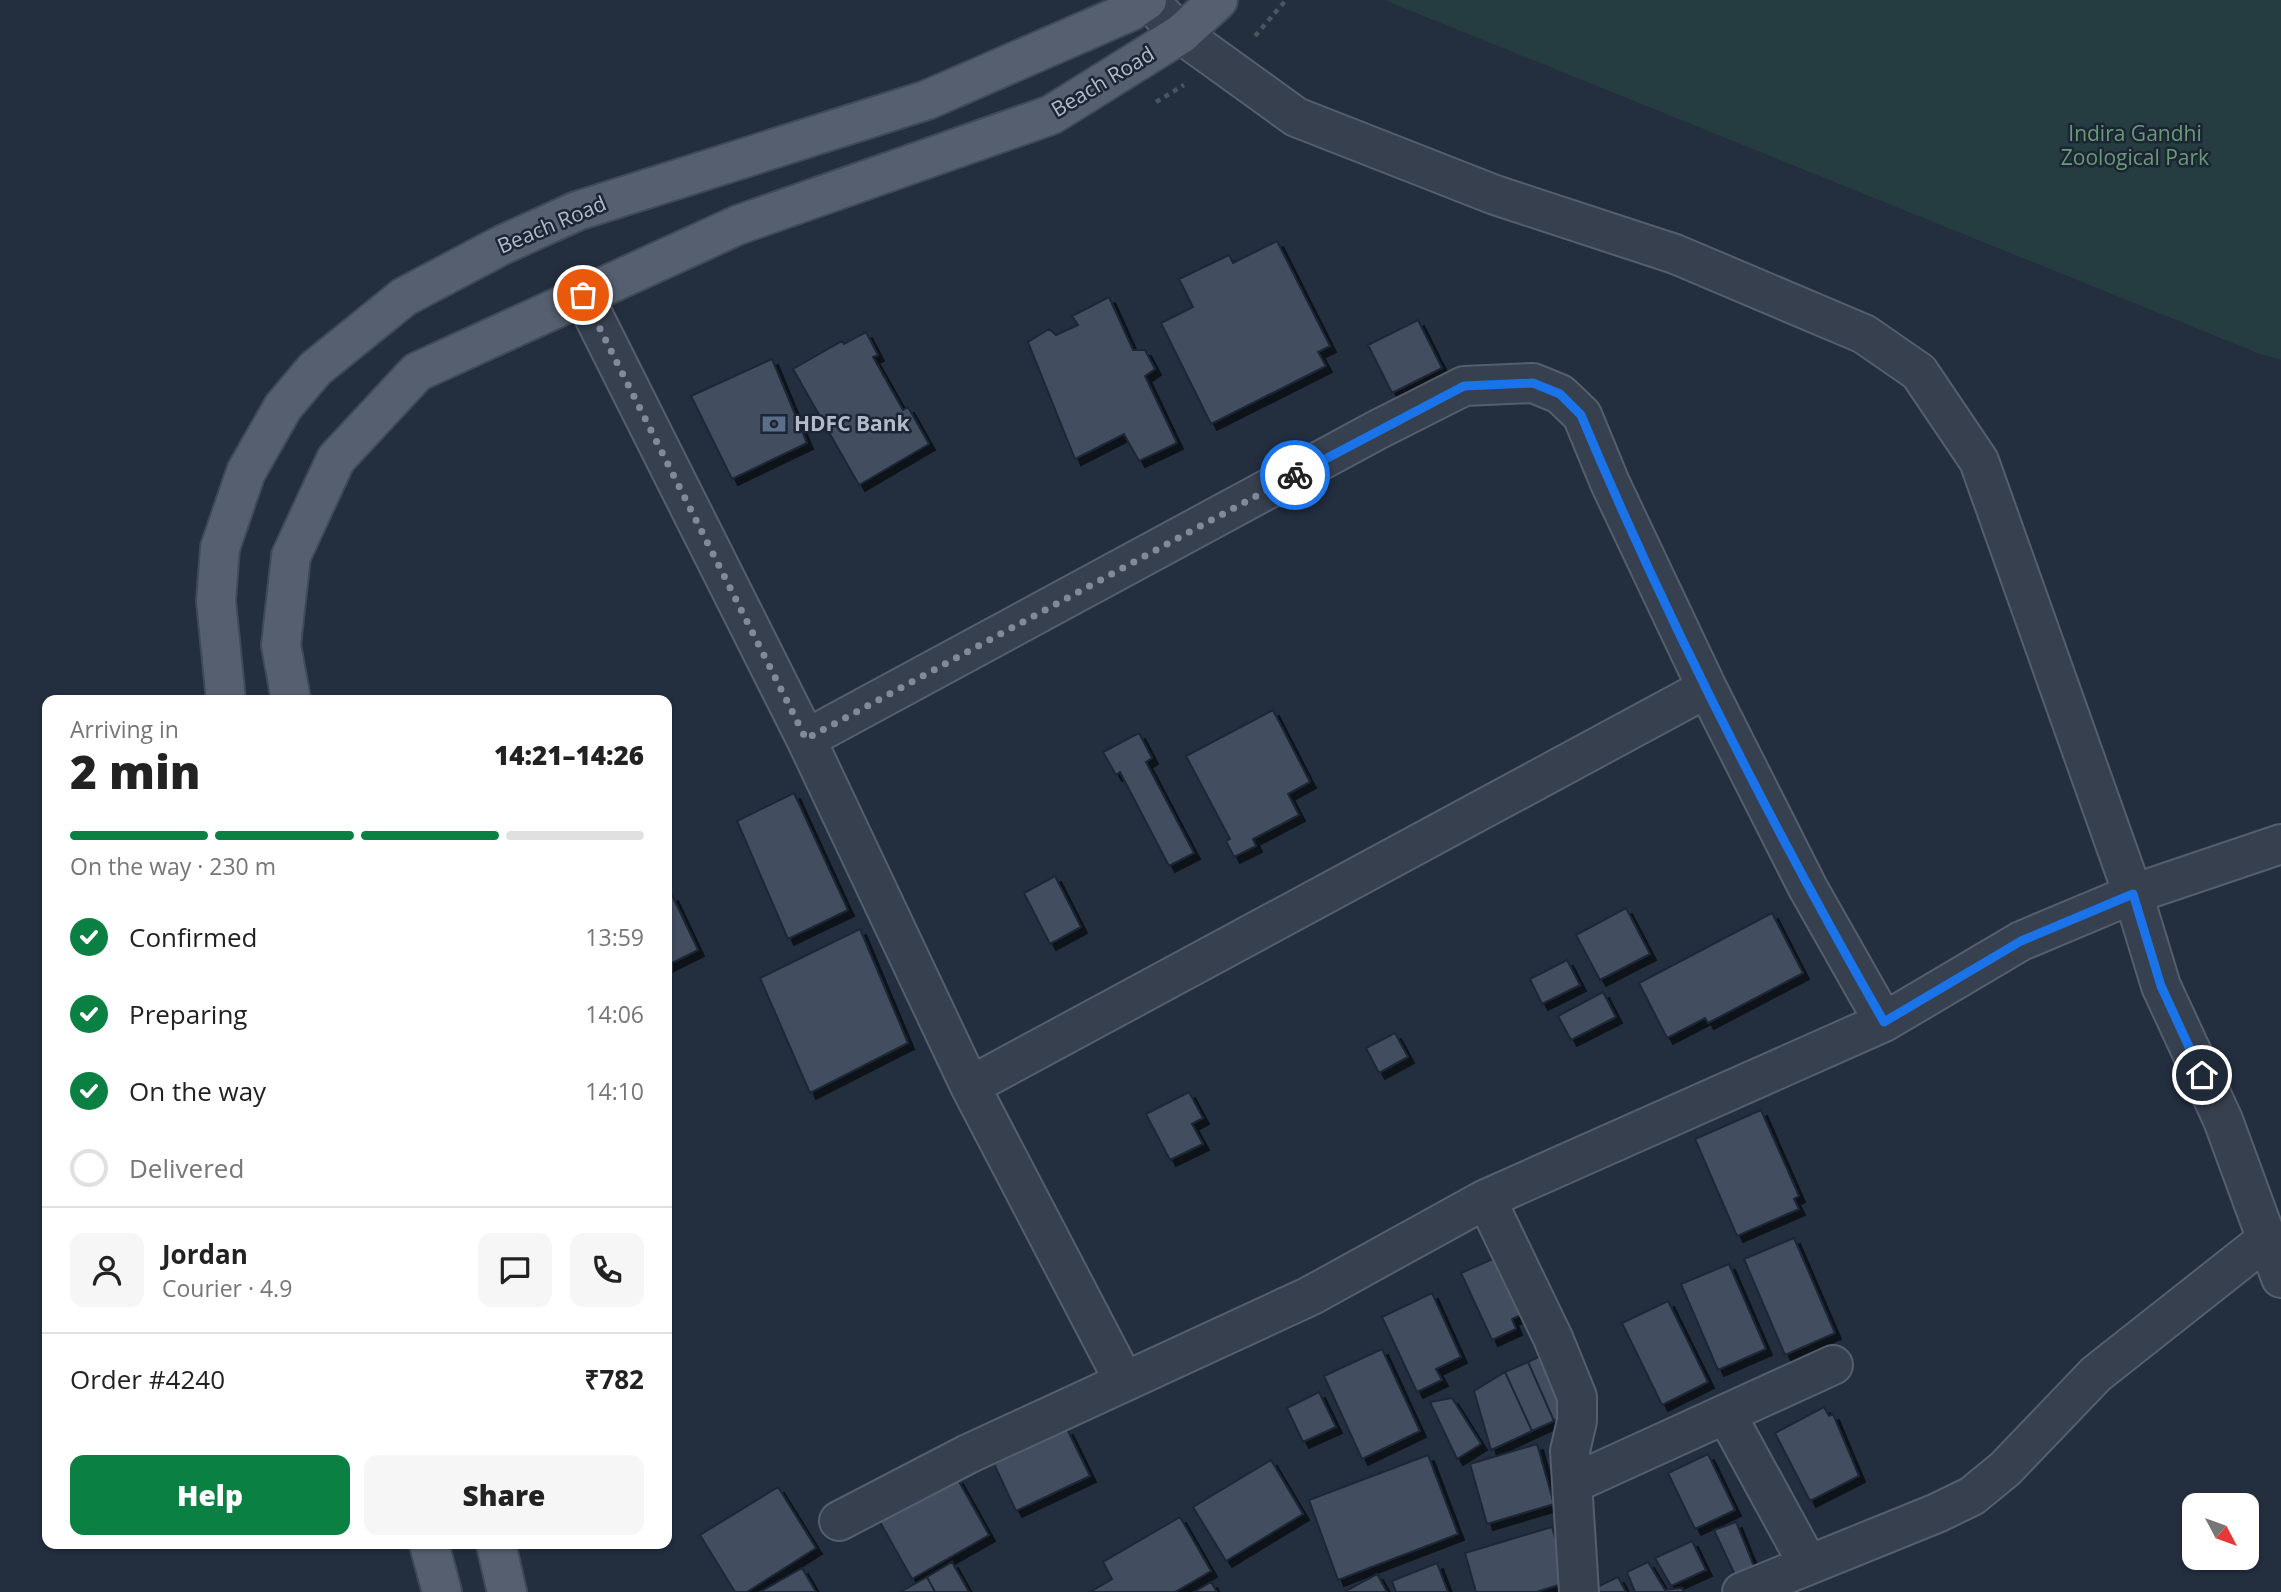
<!DOCTYPE html>
<meta charset="utf-8">
<style>
body{margin:0;font-family:"Open Sans",sans-serif;background:#f6f6f6;color:#222;height:100vh;display:flex;flex-direction:column;font-size:26px;white-space:nowrap}
*{box-sizing:border-box;margin:0}
p{font-size:23px;color:#767676}
.icon{flex:none;width:38px;height:38px;fill:none;stroke:currentColor;stroke-width:2;stroke-linecap:round;stroke-linejoin:round}
.map{position:relative;flex:1;overflow:hidden}
.drawer{position:absolute;left:42px;top:695px;width:630px;height:854px;display:flex;flex-direction:column;background:#fff;border-radius:14px;box-shadow:0 2px 5px #0004}
.drawer>*{flex:none}
.needle{width:46px;rotate:131deg}
.tools{position:absolute;left:2182px;top:1493px;display:grid;gap:14px}
.tools a{display:grid;place-items:center;width:77px;height:77px;border-radius:14px;background:#fff;box-shadow:0 2px 5px #0004;font-size:35px}
.pin{position:absolute;display:grid;place-items:center;width:60px;height:60px;color:#fff;margin:-30px;border:4px solid #fff;border-radius:50%;box-shadow:0 2px 7px #0007}
.courier{position:absolute;display:grid;place-items:center;width:70px;height:70px;margin:-35px;border:5px solid #1a73e8;border-radius:50%;background:#fff;color:#222;box-shadow:0 2px 9px #0007}
.overview em{font-style:normal;font-weight:800}
.overview div{display:flex;flex-direction:column-reverse}
.overview{display:flex;align-items:center;justify-content:space-between;height:119px;padding:0 28px}
h1{font-size:46px;font-weight:800;line-height:52px}
.bar{display:grid;grid-template-columns:repeat(4,1fr);gap:10px 7px;align-content:center;height:84px;padding:0 28px}
.bar i{height:9px;border-radius:5px;background:#e0e0e0}
.bar .active{background:#0b8043}
.bar p{grid-column:span 4}
.line{display:flex;align-items:center;gap:18px;padding:0 28px;border-top:2px solid #e0e0e0}
.line div{flex:1}
.round{display:grid;place-items:center;flex:none;width:74px;height:74px;border-radius:14px;background:#f6f6f6}
ol{padding:0 28px;list-style:none}
li{display:flex;align-items:center;gap:21px;height:77px}
li p{margin-inline-start:auto}
li .icon{padding:7px;border-radius:50%;background:#0b8043;color:#fff;stroke-width:4}
li:last-child{color:#767676}
li i{width:38px;height:38px;border:4px solid #e0e0e0;border-radius:50%}
.primary-button{display:flex;gap:14px;margin-top:auto;padding:14px 28px}
.primary-button a{flex:1;height:80px;border-radius:14px;background:#0b8043;color:#fff;font-size:28px;font-weight:800;line-height:80px;text-align:center}
.primary-button a+a{background:#f6f6f6;color:#222}
.map>svg:first-child{display:block}
.green{fill:#253c40}
.building{fill:#424e61;stroke:#1e2736;stroke-width:2;filter:url(#shadow)}
.lines{fill:none;stroke-linecap:round;stroke-linejoin:round}
.minor-casing{stroke:#555e6d;stroke-width:42}
.major-casing{stroke:#404958;stroke-width:42}
.path{stroke:#43595d;stroke-width:4.5;stroke-dasharray:5 5;stroke-linecap:butt}
.minor{stroke:#37404f;stroke-width:38}
.major{stroke:#555f6f;stroke-width:38}
.done{stroke:#818a99;stroke-width:7;stroke-dasharray:0 12.6}
.route{stroke:#1a73e8;stroke-width:9}
.labels{text-anchor:middle;stroke-width:5;stroke-linejoin:round;paint-order:stroke}
.street-label{font-size:21px;fill:#b3bbca;stroke:#1c2534}
.park-label{font-size:21px;fill:#699c76;stroke:#1c2534}
.poi-label{font-size:21px;font-weight:bold;fill:#b3bbca;stroke:#1c2534;text-anchor:start}
</style>
<div class="map">
<svg width="2281" height="1592" viewBox="0 0 2281 1592">
<defs>
<filter id="shadow"><feDropShadow dx="6" dy="6" stdDeviation="0" flood-color="#0009"/></filter>
</defs>
<rect width="100%" height="100%" fill="#232e3f"/>
<path class="green" d="M1384,0H2281V360L2260,354Z"/>
<path class="building" d="M1277,241L1330,346L1318,352L1326,366L1211,424L1161,323L1193,307L1179,279L1229,255L1233,263Z
M1109,297L1133,350H1145L1155,369L1145,376L1177,443L1139,461L1124,434L1075,459L1028,342L1049,329L1056,335L1078,325L1072,316Z
M1418,320L1442,368L1392,393L1368,345Z
M866,332L878,355L873,357L903,410L908,407L929,444L859,485L793,369L842,341L844,344Z
M772,359L807,443L732,479L691,396Z
M1273,710L1310,782L1288,794L1299,815L1253,839L1256,846L1234,857L1226,841L1230,839L1186,756Z
M1139,733L1152,758L1146,762L1194,853L1169,866L1120,772L1116,775L1103,752Z
M794,793L848,910L788,939L737,821Z
M1055,876L1081,927L1050,944L1024,893Z
M672,895L698,950L668,965L667,897Z
M1626,908L1650,954L1600,980L1576,935Z
M1772,913L1803,973L1708,1023L1705,1018L1667,1038L1639,983Z
M860,929L908,1043L810,1093L760,978Z
M1567,960L1580,985L1542,1004L1530,979Z
M1603,992L1616,1017L1571,1040L1558,1016Z
M1395,1033L1408,1057L1379,1073L1366,1048Z
M1189,1092L1203,1118L1192,1124L1203,1144L1170,1160L1146,1114Z
M1761,1110L1799,1196L1794,1199L1799,1209L1737,1236L1695,1139Z
M1794,1238L1835,1333L1785,1355L1744,1259Z
M1504,1254L1530,1311L1512,1319L1516,1329L1492,1340L1461,1273Z
M1729,1264L1766,1349L1718,1370L1681,1284Z
M1432,1293L1461,1357L1436,1369L1442,1380L1417,1392L1382,1317Z
M1668,1301L1708,1382L1662,1405L1622,1323Z
M1382,1349L1420,1431L1362,1459L1324,1376Z
M1549,1352L1576,1411L1554,1421L1528,1362Z
M1528,1362L1554,1421L1532,1431L1505,1372Z
M1505,1372L1532,1431L1491,1450L1474,1391Z
M1319,1392L1336,1427L1303,1442L1287,1408Z
M1452,1398L1481,1444L1457,1459L1430,1402Z
M1824,1407L1829,1416L1833,1414L1859,1476L1810,1501L1775,1433Z
M1067,1429L1090,1476L1016,1511L994,1464Z
M1537,1444L1554,1504L1487,1524L1470,1464Z
M1708,1454L1735,1510L1695,1529L1668,1473Z
M1428,1455L1458,1534L1338,1580L1309,1500Z
M1271,1460L1303,1514L1226,1561L1193,1507Z
M957,1478L989,1535L912,1579L880,1522Z
M778,1487L816,1548L747,1592H735L700,1535Z
M1180,1517L1211,1571L1175,1592H1090L1112,1579L1103,1562Z
M1736,1522L1755,1569L1736,1577L1714,1530Z
M1552,1527L1569,1582L1536,1592H1476L1465,1553Z
M1692,1541L1706,1570L1671,1586L1655,1558Z
M952,1562L969,1592H935L927,1577Z
M1648,1562L1665,1590L1682,1588L1684,1592H1635L1627,1572Z
M1437,1563L1448,1592H1396L1392,1581Z
M802,1568L816,1592H760Z
M1377,1574L1387,1592H1344Z
M927,1577L935,1592H900Z
M1618,1577L1626,1592H1600L1597,1587Z
M1211,1582L1217,1592H1194Z"/>
<g class="lines">
<g class="minor-casing">
<path id="minor" d="M1148,0L1181,34L1296,117L1495,195L1675,254L1864,334L1919,372L1979,461L2133,894L2161,986L2223,1120L2281,1278
M583,295L806,739L970,1086L1124,1381
M806,739L1377,430L1464,386L1533,383L1560,394L1582,415L1610,483L1707,688
M970,1086L1707,688L1808,888L1884,1022
M1486,1199L1553,1338L1577,1397V1421L1570,1451L1579,1592
M1726,1414L1808,1564
M1572,1484L1833,1365
M839,1521L968,1454L1310,1296L1486,1199L1884,1022L2021,941L2133,894L2281,844
M1742,1592L1937,1513L1972,1496L2005,1469L2096,1374L2267,1239"/>
</g>
<g class="major-casing">
<path id="major" d="M226,700L216,601L220,548L246,472L283,407L315,369L404,297L502,245L577,211L927,100L1131,11L1147,0
M291,700L281,645L291,556L336,459L417,372L738,225L1051,115L1181,34L1218,0
M429,1544L442,1592
M496,1544L507,1592"/>
</g>
<path class="path" d="M1255,36L1286,0
M1156,102L1184,85"/>
<use href="#minor" class="minor"/>
<use href="#major" class="major"/>
</g>
<g class="lines">
<path class="done" d="M583,295L806,739L1295,475"/>
<path class="route" d="M1295,475L1464,386L1533,383L1560,394L1581,415C1668,623 1772,826 1884,1022L2021,941L2133,894L2161,986L2202,1075"/>
</g>
<defs>
<g id="bank-bare" transform="scale(1.89)"><path d="M-6-4H6V4H-6ZM0-2.3a2.3 2.3 0 1 0 0 4.6a2.3 2.3 0 1 0 0-4.6Z" fill="#5c6f8a" stroke="#1c2534" stroke-width="2.5" paint-order="stroke"/></g>
</defs>
<g fill-rule="evenodd">
<use href="#bank-bare" x="774" y="424"/>
</g>
<g class="labels">
<g class="street-label">
<text transform="translate(1103 82) rotate(-31)" y="7">Beach Road</text>
<text transform="translate(552 225) rotate(-23)" y="7">Beach Road</text>
</g>
<g class="park-label">
<text x="2135" y="141">Indira Gandhi<tspan x="2135" dy="24">Zoological Park</tspan></text>
</g>
<g class="poi-label">
<text x="794" y="431">HDFC Bank</text>
</g>
</g>
</svg>
<div class="tools">
<a><svg class="needle" viewBox="-14 -14 28 28"><path d="M0-13l5 13h-10z" fill="#e53935"/><path d="M0 13l5-13h-10z" fill="#767676"/></svg></a>
</div>
<div class="pin" style="left:583px;top:295px;background:#ea580c"><svg class="icon" aria-label="bag" viewBox="0 0 24 24"><path d="M5 8h14l-1 12H6zM9 8a3 3 0 0 1 6 0"/></svg></div>
<div class="pin" style="left:2202px;top:1075px;background:#1f2937"><svg class="icon" aria-label="home" viewBox="0 0 24 24"><path d="M3 11l9-7 9 7M6 9v11h12V9"/></svg></div>
<div class="courier" style="left:1295px;top:475px"><svg class="icon" aria-label="bike" viewBox="0 0 24 24"><circle cx="6" cy="16" r="4"/><circle cx="18" cy="16" r="4"/><path d="M6 16l4-8h5l3 8M10 8l3 8H6M13 5h3"/></svg></div>
<section class="drawer">
<div class="overview"><div><h1>2 min</h1><p>Arriving in</p></div><em>14:21–14:26</em></div>
<div class="bar"><i class="active"></i><i class="active"></i><i class="active"></i><i></i><p>On the way · 230 m</p></div>
<ol>
<li><svg class="icon" aria-label="check" viewBox="0 0 24 24"><path d="M5 12l5 5 9-10"/></svg>Confirmed<p>13:59</p></li>
<li><svg class="icon" aria-label="check" viewBox="0 0 24 24"><path d="M5 12l5 5 9-10"/></svg>Preparing<p>14:06</p></li>
<li><svg class="icon" aria-label="check" viewBox="0 0 24 24"><path d="M5 12l5 5 9-10"/></svg>On the way<p>14:10</p></li>
<li><i></i>Delivered</li>
</ol>
<div class="line" style="height:126px"><a class="round"><svg class="icon" aria-label="person" viewBox="0 0 24 24"><circle cx="12" cy="8" r="4"/><path d="M4 21q1-7 8-7t8 7"/></svg></a><div><b>Jordan</b><p>Courier · 4.9</p></div><a class="round"><svg class="icon" aria-label="chat" viewBox="0 0 24 24"><path d="M4 5h16v11H9l-5 4z"/></svg></a><a class="round"><svg class="icon" aria-label="phone" viewBox="0 0 24 24"><path d="M5 4h4l2 5-3 2q2 4 5 5l2-3 5 2v4C11 20 4 13 5 4z"/></svg></a></div>
<div class="line" style="height:91px"><div>Order #4240</div><b>₹782</b></div>
<div class="primary-button"><a>Help</a><a>Share</a></div>
</section>
</div>
